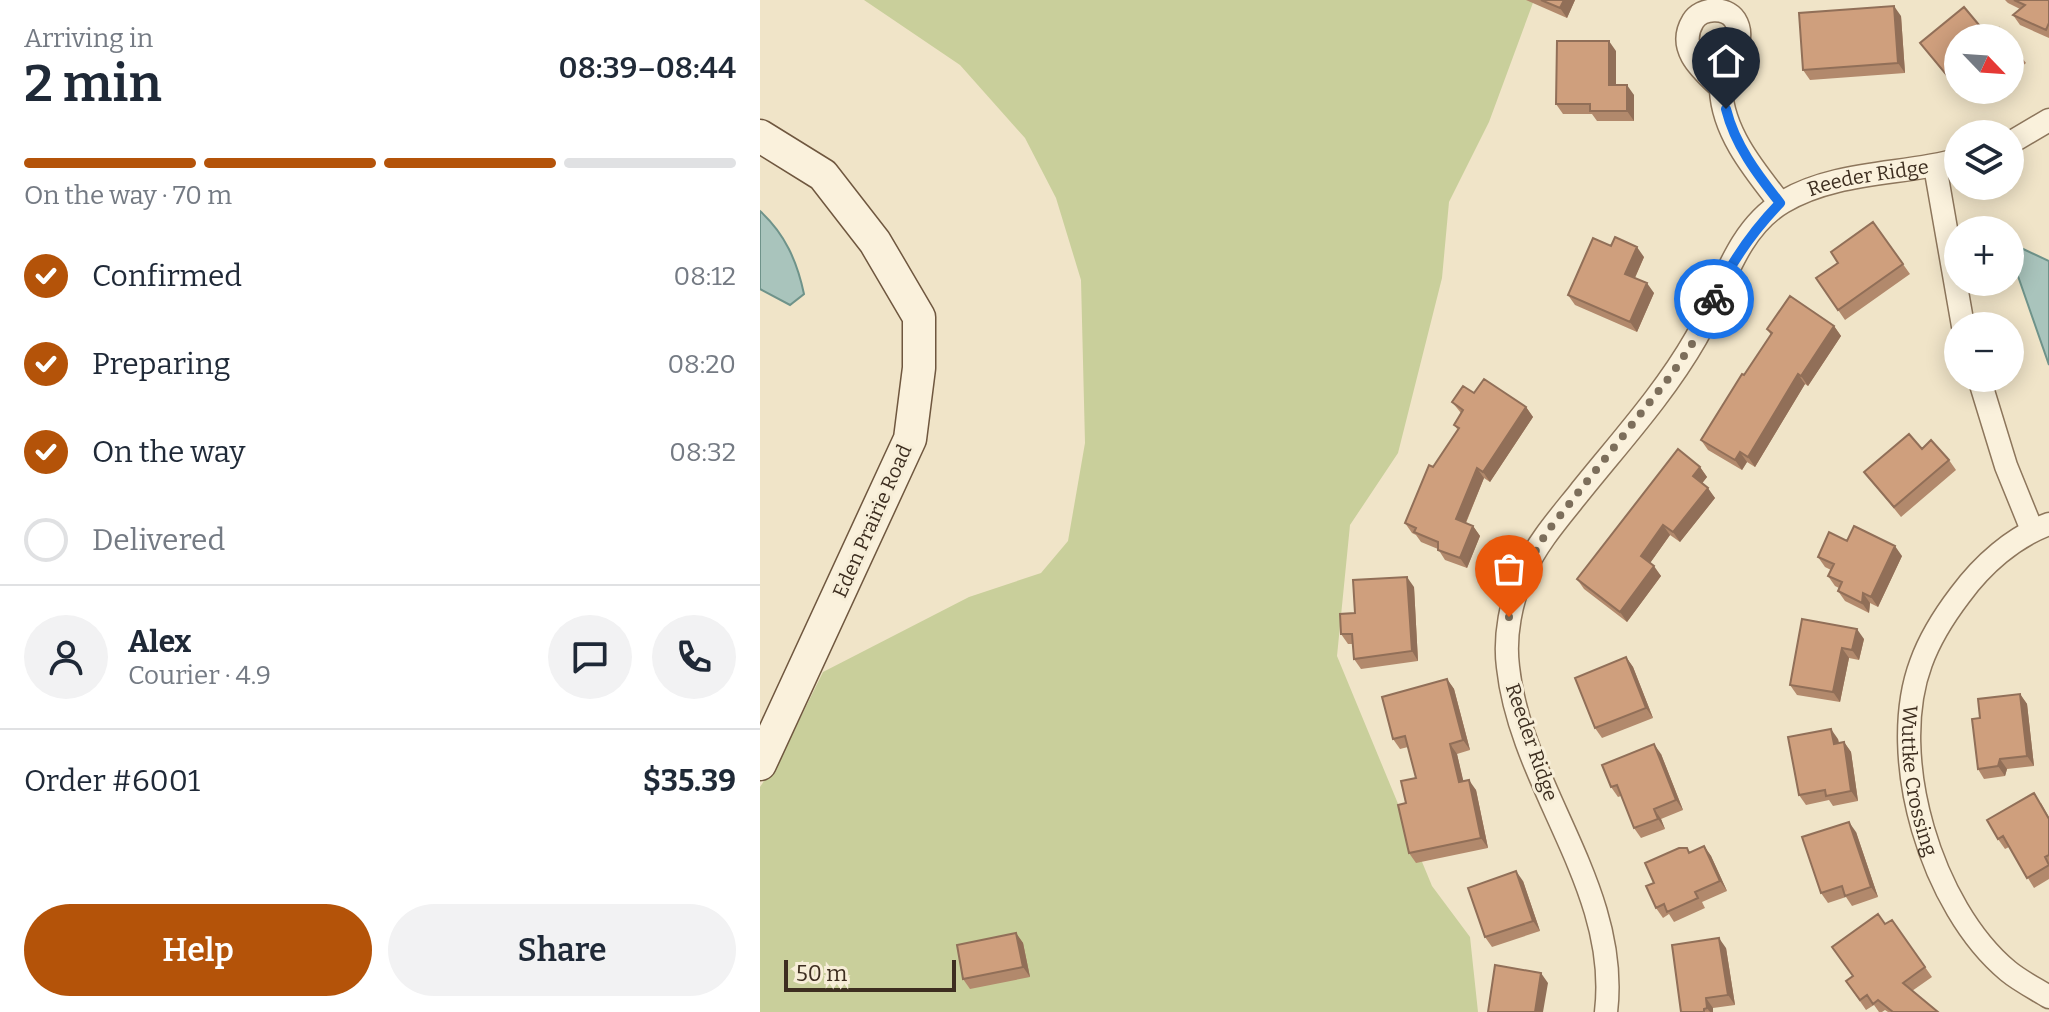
<!DOCTYPE html>
<meta charset="utf-8">
<style>
body{margin:0;font-family:Bitter,serif;background:#f2f2f3;color:#1f2937;height:100vh;display:flex;flex-direction:column;font-size:30px;white-space:nowrap}
*{box-sizing:border-box;margin:0}
p{font-size:26px;color:#747a83}
.icon{flex:none;width:44px;height:44px;fill:none;stroke:currentColor;stroke-width:2;stroke-linecap:round;stroke-linejoin:round}
.map{position:relative;flex:1;overflow:hidden}
.side{display:flex;flex-direction:column;background:#fff;width:760px}
.side>*{flex:none}
.needle{width:52px;rotate:115deg}
.buttons{position:absolute;left:1184px;top:24px;display:grid;gap:16px}
.buttons a{display:grid;place-items:center;width:80px;height:80px;border-radius:50%;background:#fff;box-shadow:0 4px 20px #0003;font-size:40px}
.scale{position:absolute;left:24px;bottom:20px;width:172px;box-sizing:border-box;padding-left:8px;border:4px solid #3d2e20;border-top:0;font-size:22px;line-height:28px;white-space:nowrap;color:#3d2e20;-webkit-text-stroke:6px #f7eed8;paint-order:stroke}
.pin{position:absolute;display:grid;place-items:center;width:68px;height:68px;color:#fff;margin:-82px -34px;border-radius:50% 50% 50% 0;rotate:-45deg;box-shadow:0 0 8px #0007}
.pin .icon{rotate:45deg}
.courier{position:absolute;display:grid;place-items:center;width:80px;height:80px;margin:-40px;border:6px solid #1a73e8;border-radius:50%;background:#fff;color:#222;box-shadow:0 2px 10px #0007}
.headline em{font-style:normal;font-weight:600}
.headline div{display:flex;flex-direction:column-reverse}
.headline{display:flex;align-items:center;justify-content:space-between;height:136px;padding:0 24px}
h1{font-size:52px;font-weight:600;line-height:60px}
.bar{display:grid;grid-template-columns:repeat(4,1fr);gap:12px 8px;align-content:center;height:96px;padding:0 24px}
.bar i{height:10px;border-radius:6px;background:#e0e1e3}
.bar .selected{background:#b45309}
.bar p{grid-column:span 4}
.line{display:flex;align-items:center;gap:20px;padding:0 24px;border-top:2px solid #e0e1e3}
.line div{flex:1}
.round{display:grid;place-items:center;flex:none;width:84px;height:84px;border-radius:42px;background:#f2f2f3}
ol{padding:0 24px;list-style:none}
li{display:flex;align-items:center;gap:24px;height:88px}
li p{margin-inline-start:auto}
li .icon{padding:8px;border-radius:50%;background:#b45309;color:#fff;stroke-width:4}
li:last-child{color:#747a83}
li i{width:44px;height:44px;border:4px solid #e0e1e3;border-radius:50%}
.button{display:flex;gap:16px;margin-top:auto;padding:16px 24px}
.button a{flex:1;height:92px;border-radius:48px;background:#b45309;color:#fff;font-size:32px;font-weight:600;line-height:92px;text-align:center}
.button a+a{background:#f2f2f3;color:#1f2937}
main{display:flex;flex:1;min-height:0}
.map>svg:first-child{display:block}
.green{fill:#c9cf9b}
.water{fill:#a9c4bc;stroke:#6f938a;stroke-width:2}
.lines{fill:none;stroke-linecap:round;stroke-linejoin:round}
.street-casing{stroke:#8d765c;stroke-width:25}
.secondary-casing{stroke:#6f573f;stroke-width:35}
.street{stroke:#faf1dc;stroke-width:22}
.secondary{stroke:#faf1dc;stroke-width:32}
.wall{fill:#b2896c}
.shaded-wall{fill:#916f58}
.building{fill:#cf9f7d;stroke:#916f58;stroke-width:2}
.done{stroke:#7c6e5b;stroke-width:8;stroke-dasharray:0 14.4}
.route{stroke:#1a73e8;stroke-width:10}
.labels{text-anchor:middle;stroke-width:6;stroke-linejoin:round;paint-order:stroke}
.street-label{font-size:20px;fill:#3d2e20;stroke:#f7eed8}
</style>
<main>
<section class="side">
<div class="headline"><div><h1>2 min</h1><p>Arriving in</p></div><em>08:39–08:44</em></div>
<div class="bar"><i class="selected"></i><i class="selected"></i><i class="selected"></i><i></i><p>On the way · 70 m</p></div>
<ol>
<li><svg class="icon" aria-label="check" viewBox="0 0 24 24"><path d="M5 12l5 5 9-10"/></svg>Confirmed<p>08:12</p></li>
<li><svg class="icon" aria-label="check" viewBox="0 0 24 24"><path d="M5 12l5 5 9-10"/></svg>Preparing<p>08:20</p></li>
<li><svg class="icon" aria-label="check" viewBox="0 0 24 24"><path d="M5 12l5 5 9-10"/></svg>On the way<p>08:32</p></li>
<li><i></i>Delivered</li>
</ol>
<div class="line" style="height:144px"><a class="round"><svg class="icon" aria-label="person" viewBox="0 0 24 24"><circle cx="12" cy="8" r="4"/><path d="M4 21q1-7 8-7t8 7"/></svg></a><div><b>Alex</b><p>Courier · 4.9</p></div><a class="round"><svg class="icon" aria-label="chat" viewBox="0 0 24 24"><path d="M4 5h16v11H9l-5 4z"/></svg></a><a class="round"><svg class="icon" aria-label="phone" viewBox="0 0 24 24"><path d="M5 4h4l2 5-3 2q2 4 5 5l2-3 5 2v4C11 20 4 13 5 4z"/></svg></a></div>
<div class="line" style="height:104px"><div>Order #6001</div><b>$35.39</b></div>
<div class="button"><a>Help</a><a>Share</a></div>
</section>
<div class="map">
<svg width="1289" height="1012" viewBox="0 0 1289 1012">
<rect width="100%" height="100%" fill="#f0e4c8"/>
<path class="green" d="M104,0H774L729,122L689,202L682,278L638,453L590,525L577,656L672,886L710,937L718,1012H0V787L23,753L63,672L209,597L281,573L308,541L325,443L321,280L296,198L265,138L200,65Z"/>
<path class="water" d="M0,211C25,234 37,261 44,294L30,305L0,289Z
M1261,248L1289,261V365L1251,256L1253,250Z"/>
<g class="lines">
<g class="street-casing">
<g id="street">
<path d="M961,88C942,70 916,49 933,21C941,8 966,6 975,20C990,44 960,67 961,90C963,133 995,171 1020,203"/>
<path d="M1250,143L1289,120"/>
<path d="M1175,166L1203,326"/>
<path d="M1219,378L1246,466L1272,530"/>
<path id="s1" d="M1289,524C1253,537 1222,565 1200,595C1184,616 1170,638 1161,663C1126,757 1172,908 1248,971C1260,981 1276,989 1289,997"/>
<path id="s2" d="M846,1012C861,888 761,787 748,667C744,636 751,600 764,572C777,543 799,518 819,493C859,443 904,394 936,338C961,294 975,230 1023,202C1075,171 1140,175 1198,160"/>
</g>
</g>
<g class="secondary-casing">
<path id="secondary" d="M0,136L63,175L115,242L159,317V368L150,439L0,764"/>
</g>
<use href="#street" class="street"/>
<use href="#secondary" class="secondary"/>
</g>
<path class="wall" d="M766,0H815L807,18Z
M1245,0H1289V38L1260,25L1253,15L1260,9L1248,3Z
M1204,7L1229,37L1239,28L1247,38H1198V90L1160,43Z
M1141,16L1145,73L1050,80L1043,70Z
M1250,42L1266,63L1250,76Z
M856,51V85L874,95V121H837L832,114H803L796,104Z
M1113,222L1150,274L1085,320L1056,278L1078,263Z
M851,246L884,257L875,278L894,293L877,332L815,305L808,295Z
M1074,326L1081,336L1048,386L1045,384L995,467L987,462L982,470L948,450L941,440L1011,335L1007,329Z
M714,393L766,407L773,417L730,482L724,478L706,523L713,526L720,536L707,568L685,560L678,549L661,542L656,535L652,533L645,523L673,467L698,430L694,425L701,413L692,402Z
M1162,449L1189,460L1196,470L1141,517L1104,472Z
M940,467L947,477L942,483L955,498L920,542L910,535L890,563L901,576L867,622L824,589L817,579Z
M1087,541L1142,556L1118,607L1110,603L1109,613L1085,601L1078,591L1079,588L1075,586L1068,576L1071,570L1065,567L1058,557Z
M654,587L658,661L601,669L594,659L593,644H588L581,634L595,613Z
M1042,619L1104,639L1099,660L1089,658L1080,702L1037,695L1030,685Z
M866,657L873,667L893,718L842,738L835,728Z
M687,679L694,689L710,750L697,754L703,781L716,790L728,848L656,863L649,853L646,803L656,778L648,747L640,749L633,739Z
M1260,694L1267,704L1274,766L1247,769L1245,776L1224,779L1218,769L1220,718Z
M1078,739L1079,743L1084,742L1091,752L1098,801L1073,806L1069,800L1046,805L1039,795Z
M901,754L923,810L901,819L905,829L881,838L874,828L861,796L858,797L851,787Z
M1281,803L1289,817V879L1274,888L1249,847L1245,849L1238,839Z
M1096,832L1118,897L1092,906L1086,897L1068,903L1061,893Z
M944,846L951,856L967,891L942,902L945,908L914,922L909,914L903,918L896,908L894,883L927,848L930,853Z
M763,881L780,931L732,947L725,937Z
M1132,920L1172,977L1152,991L1178,1012H1128L1125,1010L1122,1012H1119L1114,1005L1106,1010L1086,981L1093,976L1125,924Z
M256,933L263,943L270,977L210,989L203,979Z
M966,948L975,1005L953,1008V1012H921Z"/>
<path class="shaded-wall" d="M804,0H815L807,18L800,8Z
M1134,6L1141,16L1145,73L1138,63Z
M849,41L856,51V95L849,85Z
M867,85L874,95V121L867,111Z
M877,247L884,257L872,284L865,274Z
M887,283L894,293L877,332L870,322Z
M1074,326L1081,336L1048,386L1041,376Z
M1038,374L1045,384L995,467L988,457Z
M766,407L773,417L730,482L723,472Z
M980,452L987,462L982,470L975,460Z
M940,467L947,477L940,486L933,476Z
M717,468L724,478L703,529L696,519Z
M948,488L955,498L920,542L913,532Z
M903,525L910,535L888,566L881,556Z
M713,526L720,536L707,568L700,558Z
M1135,546L1142,556L1118,607L1111,597Z
M894,566L901,576L867,622L860,612Z
M647,577L654,587L658,661L652,651Z
M1103,593L1110,603L1109,613L1102,603Z
M1097,629L1104,639L1099,660L1092,650Z
M1082,648L1089,658L1080,702L1073,692Z
M866,657L873,667L893,718L886,708Z
M687,679L694,689L710,750L703,740Z
M1260,694L1267,704L1274,766L1267,756Z
M1071,729L1078,739L1081,754L1074,744Z
M1084,742L1091,752L1098,801L1091,791Z
M690,744L697,754L706,792L699,782Z
M894,744L901,754L923,810L916,800Z
M1240,759L1247,769L1245,776L1238,766Z
M709,780L716,790L728,848L721,838Z
M894,809L901,819L905,829L898,819Z
M1089,822L1096,832L1118,897L1111,887Z
M944,846L951,856L967,891L960,881Z
M756,871L763,881L780,931L773,921Z
M256,933L263,943L270,977L263,967Z
M959,938L966,948L975,1005L968,995Z
M781,973L788,983L783,1012H775Z
M946,998L953,1008V1012H950L947,1008Z"/>
<path class="building" d="M781,0H804L800,8Z
M1254,0H1289V23L1286,30L1253,15L1265,5Z
M1134,6L1138,63L1043,70L1039,13Z
M1204,7L1229,37L1239,28L1247,38H1198V81L1194,84L1160,43Z
M797,41H849V85H867V111H830V104H796Z
M1250,42L1259,53L1250,60Z
M1113,222L1143,264L1078,310L1056,278L1078,263L1071,252Z
M855,237L877,247L865,274L887,283L870,322L808,295L833,238L851,246Z
M1030,296L1074,326L1041,376L1038,374L988,457L980,452L975,460L941,440L982,374L984,375L1012,333L1007,329Z
M724,379L766,407L723,472L717,468L696,519L713,526L700,558L678,550V542L654,532L656,528L645,523L669,465L673,467L699,428L694,425L703,410L692,402L703,386L714,393Z
M1149,434L1162,449L1171,440L1189,460L1134,507L1104,472Z
M918,449L940,467L933,476L948,488L913,532L903,525L881,556L894,566L860,612L817,579Z
M1094,526L1135,546L1111,597L1103,593L1102,603L1078,591L1082,582L1068,576L1074,564L1058,557L1069,532L1087,541Z
M647,577L652,651L594,659L592,634H581L580,614L595,613L593,580Z
M1042,619L1097,629L1092,650L1082,648L1073,692L1030,685Z
M866,657L886,708L835,728L815,678Z
M687,679L703,740L690,744L699,782L709,780L721,838L649,853L638,805L646,803L641,781L656,778L645,736L633,739L622,697Z
M1260,694L1267,756L1240,759L1238,766L1218,769L1212,719L1220,718L1218,699Z
M1071,729L1074,744L1084,742L1091,791L1066,796L1065,790L1039,795L1028,737Z
M894,744L916,800L894,809L898,819L874,828L857,785L851,787L842,765Z
M1274,793L1289,819V855L1285,857L1289,865L1267,878L1243,836L1238,839L1227,820Z
M1089,822L1111,887L1085,896L1082,886L1061,893L1042,837Z
M944,846L960,881L935,892L938,898L907,912L904,904L896,908L886,886L894,883L885,863L919,848H927L929,853Z
M756,871L773,921L725,937L708,888Z
M1118,914L1125,924L1132,920L1165,967L1143,983L1178,1012H1133L1118,1000L1113,1004L1107,995L1100,1000L1086,981L1093,976L1072,947Z
M256,933L263,967L203,979L197,945Z
M959,938L968,995L946,998L947,1008L944,1009V1012H921L912,945Z
M735,965L781,973L775,1012H728Z"/>
<g class="lines">
<path class="done" d="M749,617L763,572L787,532L912,374L936,338L954,299"/>
<path class="route" d="M954,299C971,262 991,233 1020,203C997,174 975,145 966,109"/>
</g>
<g class="labels">
<g class="street-label">
<text dy="7" stroke="none"><textPath href="#s2" startOffset="1004">Reeder Ridge</textPath></text>
<text transform="translate(112 521) rotate(-66)" y="7">Eden Prairie Road</text>
<text transform="translate(772 742) rotate(71)" y="7">Reeder Ridge</text>
<text dy="7" stroke="none"><textPath href="#s1" startOffset="314">Wuttke Crossing</textPath></text>
</g>
</g>
</svg>
<div class="buttons">
<a><svg class="needle" viewBox="-14 -14 28 28"><path d="M0-13l5 13h-10z" fill="#e53935"/><path d="M0 13l5-13h-10z" fill="#747a83"/></svg></a>
<a><svg class="icon" aria-label="layers" viewBox="0 0 24 24"><path d="M12 4l9 5-9 5-9-5zM3 14l9 5 9-5"/></svg></a>
<a>+</a>
<a>−</a>
</div>
<div class="scale">50 m</div>
<div class="pin" style="left:749px;top:617px;background:#ea580c"><svg class="icon" aria-label="bag" viewBox="0 0 24 24"><path d="M5 8h14l-1 12H6zM9 8a3 3 0 0 1 6 0"/></svg></div>
<div class="pin" style="left:966px;top:109px;background:#1f2937"><svg class="icon" aria-label="home" viewBox="0 0 24 24"><path d="M3 11l9-7 9 7M6 9v11h12V9"/></svg></div>
<div class="courier" style="left:954px;top:299px"><svg class="icon" aria-label="bike" viewBox="0 0 24 24"><circle cx="6" cy="16" r="4"/><circle cx="18" cy="16" r="4"/><path d="M6 16l4-8h5l3 8M10 8l3 8H6M13 5h3"/></svg></div>
</div>
</main>
